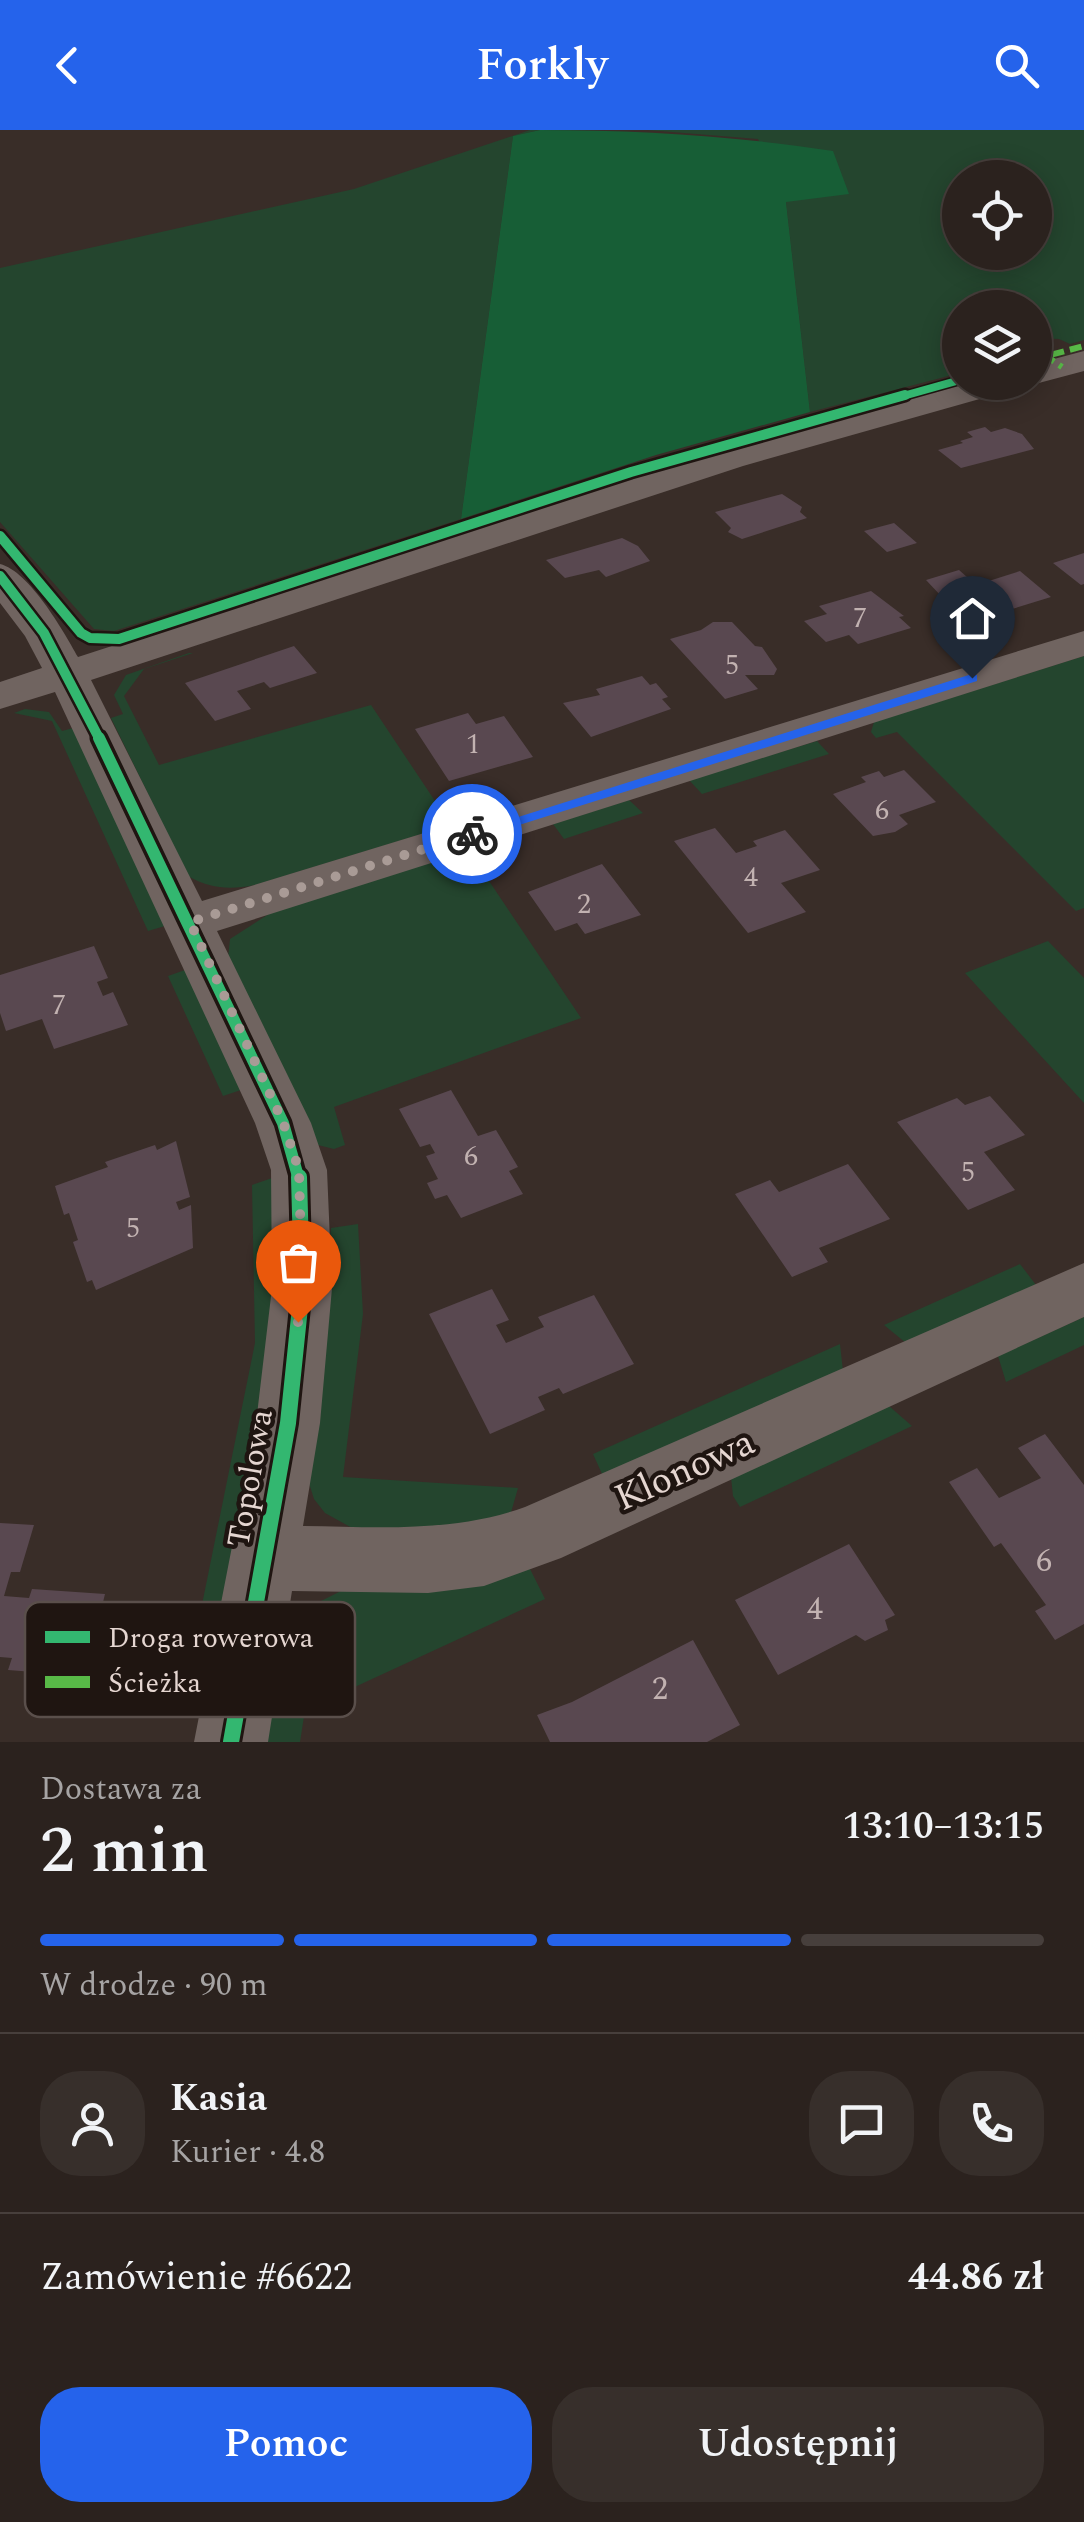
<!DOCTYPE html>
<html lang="pl">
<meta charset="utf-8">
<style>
body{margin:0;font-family:Spectral,serif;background:#372f2b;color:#f1f3f6;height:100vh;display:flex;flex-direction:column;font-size:38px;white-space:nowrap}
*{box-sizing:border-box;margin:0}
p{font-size:32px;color:#a6a4a4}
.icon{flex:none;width:55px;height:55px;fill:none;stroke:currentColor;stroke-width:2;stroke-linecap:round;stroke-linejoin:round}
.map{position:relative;height:1612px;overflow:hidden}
.panel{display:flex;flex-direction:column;background:#2b221e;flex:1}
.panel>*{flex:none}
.buttons{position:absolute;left:942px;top:30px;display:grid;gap:20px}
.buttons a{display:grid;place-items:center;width:110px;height:110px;border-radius:50%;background:#2b221e;box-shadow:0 5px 25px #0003,0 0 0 2px #473f3c;font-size:50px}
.pin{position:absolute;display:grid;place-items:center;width:85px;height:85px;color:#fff;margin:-102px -42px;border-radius:50% 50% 50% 0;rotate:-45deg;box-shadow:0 0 10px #0007}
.pin .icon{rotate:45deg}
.courier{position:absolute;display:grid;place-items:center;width:100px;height:100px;margin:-50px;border:8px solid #2563eb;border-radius:50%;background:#fff;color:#222;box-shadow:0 2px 12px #0007}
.head em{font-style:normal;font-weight:600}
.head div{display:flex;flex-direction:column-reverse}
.head{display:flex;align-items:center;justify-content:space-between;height:170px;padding:0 40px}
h1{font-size:65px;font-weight:600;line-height:75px}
.bar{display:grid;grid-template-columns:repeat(4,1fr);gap:15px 10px;align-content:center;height:120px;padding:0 40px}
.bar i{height:12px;border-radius:8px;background:#473f3c}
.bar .active{background:#2563eb}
.bar p{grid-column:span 4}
.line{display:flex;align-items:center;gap:25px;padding:0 40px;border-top:2px solid #473f3c}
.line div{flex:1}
.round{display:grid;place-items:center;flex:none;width:105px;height:105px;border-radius:40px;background:#372f2b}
.action{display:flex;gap:20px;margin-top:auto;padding:20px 40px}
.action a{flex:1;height:115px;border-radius:40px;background:#2563eb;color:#fff;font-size:40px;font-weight:600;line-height:115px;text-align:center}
.action a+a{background:#372f2b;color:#f1f3f6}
header{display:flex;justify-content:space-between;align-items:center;height:130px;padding:0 40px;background:#2563eb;color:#fff;font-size:45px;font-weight:600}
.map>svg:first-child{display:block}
.green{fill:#24452e;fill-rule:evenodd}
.forest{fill:#175e36}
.building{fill:#594850}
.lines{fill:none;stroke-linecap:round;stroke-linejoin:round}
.street{fill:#706460;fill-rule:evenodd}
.quiet{stroke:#58b947;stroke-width:6;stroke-dasharray:12 6;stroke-linecap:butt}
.cycleway-far3-casing{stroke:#1f1511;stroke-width:11}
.cycleway-far2-casing{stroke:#1f1511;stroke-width:15}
.cycleway-far1-casing{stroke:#1f1511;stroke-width:19}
.cycleway-casing{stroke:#1f1511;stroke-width:22}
.cycleway-far3{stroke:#33b770;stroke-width:8}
.cycleway-far2{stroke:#33b770;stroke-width:10}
.cycleway-far1{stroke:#33b770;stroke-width:12}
.cycleway{stroke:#33b770;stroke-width:16}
.route{fill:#2563eb}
.done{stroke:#a99b96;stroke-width:10;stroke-dasharray:0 18}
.labels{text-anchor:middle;stroke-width:9;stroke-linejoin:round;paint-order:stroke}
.number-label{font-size:28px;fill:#c2b2b1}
.street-label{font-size:32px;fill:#e5d6d1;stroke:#1f1511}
.near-number-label{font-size:32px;fill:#c2b2b1}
.near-street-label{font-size:38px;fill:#e5d6d1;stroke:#1f1511}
.key{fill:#1f1511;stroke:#5a4f4b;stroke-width:2.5}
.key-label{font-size:28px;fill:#e5d6d1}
</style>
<header><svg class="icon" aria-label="back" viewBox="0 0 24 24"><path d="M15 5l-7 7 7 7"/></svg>Forkly<svg class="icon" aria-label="search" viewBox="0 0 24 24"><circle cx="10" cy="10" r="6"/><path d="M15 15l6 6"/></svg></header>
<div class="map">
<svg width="1084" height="1612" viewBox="0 0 1084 1612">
<rect width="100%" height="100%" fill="#392d28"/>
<path class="green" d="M530,0H540L513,6L461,389L114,501L94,499L0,392V138L354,59Z
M647,0H1084V210L1070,214L1059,209L1035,208V178H960V243L810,282L786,72L758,9ZM960,48H1035V122H960Z
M189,523H193L144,539L124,566L159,635L371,575L445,686L477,677L480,681L471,689L255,755C230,760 211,759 188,746L111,588L123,584L114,565L126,545Z
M1084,526V778L1076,781L897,602L876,608L871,602L874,592Z
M25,579L49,582L62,601L73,598L165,796L148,801L52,591L14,583Z
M817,611L829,624L702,664L689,650Z
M629,670L643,683L564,709L553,694Z
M488,713L505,727L479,736L581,888L334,977L345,1015L334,1019L318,1015L228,828L230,809L272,782Z
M1048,811L1084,848V973L965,843Z
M185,840L241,960L223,966L168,846Z
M275,1047V1159L259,1291L205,1578L179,1588L255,1213L252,1055Z
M358,1094L363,1184L343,1347L518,1358L510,1386L478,1396L354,1399L325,1383L314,1369L308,1350L331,1098Z
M1020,1134L1036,1155L906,1213L884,1195Z
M1084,1187V1215L1006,1252L998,1226Z
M840,1214L843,1241L603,1346L593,1324Z
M889,1276L912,1296L740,1377L733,1366L731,1347Z
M530,1439L545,1469L305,1580L300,1612H261L284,1506L311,1476L345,1459Z"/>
<path class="forest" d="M540,0C639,0 735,6 833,21L849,64L786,72L810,282L656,325L461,389L513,6Z"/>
<path class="building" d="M985,297L991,302L1005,298L1022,304L1034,319L961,338L938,320L963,313L960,311L973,307L967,302Z
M782,364L802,377L800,382L807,388L742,409L728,402L731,398L715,382Z
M894,393L917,413L887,422L864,401Z
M622,408L638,416L650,431L606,447L599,440L565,448L546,430Z
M1084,423V454L1081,455L1053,433Z
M959,440L976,455L1020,441L1051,467L1009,480L1002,475L967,485L942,467L926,450Z
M871,461L904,486L899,487L911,498L858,514L849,505L826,512L804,491L827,484L819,476Z
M713,492H732L755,516L762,517L777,539L774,545H745L758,559L725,569L670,509L701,500Z
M294,516L317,543L270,558L264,552L237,561L251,579L215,591L185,553Z
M642,546L650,555L656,553L668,567L662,569L671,579L591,607L563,573L600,565L596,559Z
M468,583L476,594L504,586L533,627L449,651L415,599Z
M904,640L936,672L899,685L908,694L895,702L873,706L833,664L866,652L861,647L879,641L884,647Z
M715,698L736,723L757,716L753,711L785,700L820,740L781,753L806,782L748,803L674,711Z
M602,734L641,785L585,804L577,793L555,801L528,762Z
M94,816L108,848L97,852L103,866L113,862L128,895L54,919L42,889L6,901L0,883V845Z
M451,960L478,1006L496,1000L518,1037L509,1041L523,1064L461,1088L447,1065L435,1069L427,1053L438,1049L426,1026L435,1023L430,1014L420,1017L399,979Z
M990,966L1025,1005L984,1022L1015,1060L968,1080L897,992L957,968L965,975Z
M176,1011L190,1067L176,1072L179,1080L191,1075L193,1118L96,1160L92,1150L87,1152L73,1112L78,1110L69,1083L64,1085L55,1056L108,1037L105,1032L155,1015L157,1020Z
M848,1034L890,1089L819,1118L828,1132L792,1147L735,1064L770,1050L779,1062Z
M492,1159L509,1190L496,1195L506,1213L544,1197L538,1187L594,1165L634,1234L563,1264L559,1258L538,1267L545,1280L490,1304L429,1184Z
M1045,1304L1084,1355V1494L1055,1510L1035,1481L1046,1475L1001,1413L994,1417L949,1352L977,1338L999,1368L1041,1348L1018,1318Z
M0,1393L34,1395L20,1442H11L4,1466L29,1468L32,1459L105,1464L85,1546L8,1540L12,1528L0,1527Z
M849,1414L895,1485L885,1490L888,1500L865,1511L856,1505L778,1545L735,1470Z
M693,1510L740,1595L707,1612H550L537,1585L572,1572Z"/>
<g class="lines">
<path class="street" d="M1084,221V241L1035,254L1028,252H1035V234Z
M963,252H1020L1015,259L743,336L91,550L202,771L1084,501V526L217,801L311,993L327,1040L332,1158L320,1293L303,1396C379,1397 452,1403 525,1377L1084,1133V1187L561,1428L484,1456L428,1463L292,1461L268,1612H194L256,1293L272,1158L271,1040L255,993L55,562L0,579V552L42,538L25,506L0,473V434C29,441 63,500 78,527L717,320Z"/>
<path class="quiet" d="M1037,208L1046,226L1062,237
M1035,229L1084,216"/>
<g class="cycleway-far3-casing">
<path id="cycleway-far3" d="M896,268L960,250"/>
</g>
<g class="cycleway-far2-casing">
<path id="cycleway-far2" d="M0,406L81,503L90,508L119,509L631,342L905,265
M0,446L44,503L100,610"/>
</g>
<g class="cycleway-far1-casing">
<path id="cycleway-far1" d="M99,608L283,993L299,1050"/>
</g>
<g class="cycleway-casing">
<path id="cycleway" d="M231,1612L288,1293L302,1158L299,1047"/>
</g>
<use href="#cycleway-far3" class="cycleway-far3"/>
<use href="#cycleway-far2" class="cycleway-far2"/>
<use href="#cycleway-far1" class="cycleway-far1"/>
<use href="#cycleway" class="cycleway"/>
</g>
<path class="route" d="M972,544L977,545V551L478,708L464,704Z"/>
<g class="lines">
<path class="done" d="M298,1192L302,1158L299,1040L283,992L190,792L472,704"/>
</g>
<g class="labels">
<g class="number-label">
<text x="860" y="497">7</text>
<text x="732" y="544">5</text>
<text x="473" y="623">1</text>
<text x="882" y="689">6</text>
<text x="751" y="756">4</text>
<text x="584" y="783">2</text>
<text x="59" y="884">7</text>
<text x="471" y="1035">6</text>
<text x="968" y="1051">5</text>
<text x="133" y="1107">5</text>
</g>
<g class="street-label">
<text transform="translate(249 1348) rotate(-80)" y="11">Topolowa</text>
</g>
<g class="near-number-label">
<text x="1044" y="1441">6</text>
<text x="815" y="1489">4</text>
<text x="660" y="1569">2</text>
</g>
<g class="near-street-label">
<text transform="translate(684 1339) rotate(-24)" y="13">Klonowa</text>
</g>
</g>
<rect x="25" y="1472" width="330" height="115" rx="15" class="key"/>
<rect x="45" y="1501" width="45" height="12" fill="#33b770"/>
<rect x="45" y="1546" width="45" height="12" fill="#58b947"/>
<g class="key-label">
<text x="108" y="1517">Droga rowerowa</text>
<text x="108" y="1562">Ścieżka</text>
</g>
</svg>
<div class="buttons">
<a><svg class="icon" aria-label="locate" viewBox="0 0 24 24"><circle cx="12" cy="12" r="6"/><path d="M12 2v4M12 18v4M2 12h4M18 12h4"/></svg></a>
<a><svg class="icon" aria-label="layers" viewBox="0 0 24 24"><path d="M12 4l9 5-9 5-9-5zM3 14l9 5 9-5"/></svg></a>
</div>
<div class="pin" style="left:298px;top:1192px;background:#ea580c"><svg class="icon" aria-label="bag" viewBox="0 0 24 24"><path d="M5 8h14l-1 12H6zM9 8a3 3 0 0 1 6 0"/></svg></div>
<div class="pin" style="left:972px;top:548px;background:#1f2937"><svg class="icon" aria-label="home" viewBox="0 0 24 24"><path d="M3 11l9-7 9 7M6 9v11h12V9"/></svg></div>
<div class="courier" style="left:472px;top:704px"><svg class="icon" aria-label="bike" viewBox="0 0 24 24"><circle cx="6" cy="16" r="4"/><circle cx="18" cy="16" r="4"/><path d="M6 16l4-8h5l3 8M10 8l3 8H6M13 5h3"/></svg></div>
</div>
<section class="panel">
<div class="head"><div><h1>2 min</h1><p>Dostawa za</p></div><em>13:10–13:15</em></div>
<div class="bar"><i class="active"></i><i class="active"></i><i class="active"></i><i></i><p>W drodze · 90 m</p></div>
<div class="line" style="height:180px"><a class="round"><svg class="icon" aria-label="person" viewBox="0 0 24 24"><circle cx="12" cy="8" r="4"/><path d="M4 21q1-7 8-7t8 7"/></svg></a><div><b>Kasia</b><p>Kurier · 4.8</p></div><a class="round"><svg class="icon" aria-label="chat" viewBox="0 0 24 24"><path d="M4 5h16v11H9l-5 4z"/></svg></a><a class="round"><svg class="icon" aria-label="phone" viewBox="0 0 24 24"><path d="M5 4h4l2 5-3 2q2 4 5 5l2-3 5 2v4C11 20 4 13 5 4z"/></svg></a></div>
<div class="line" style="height:130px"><div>Zamówienie #6622</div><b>44.86 zł</b></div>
<div class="action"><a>Pomoc</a><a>Udostępnij</a></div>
</section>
